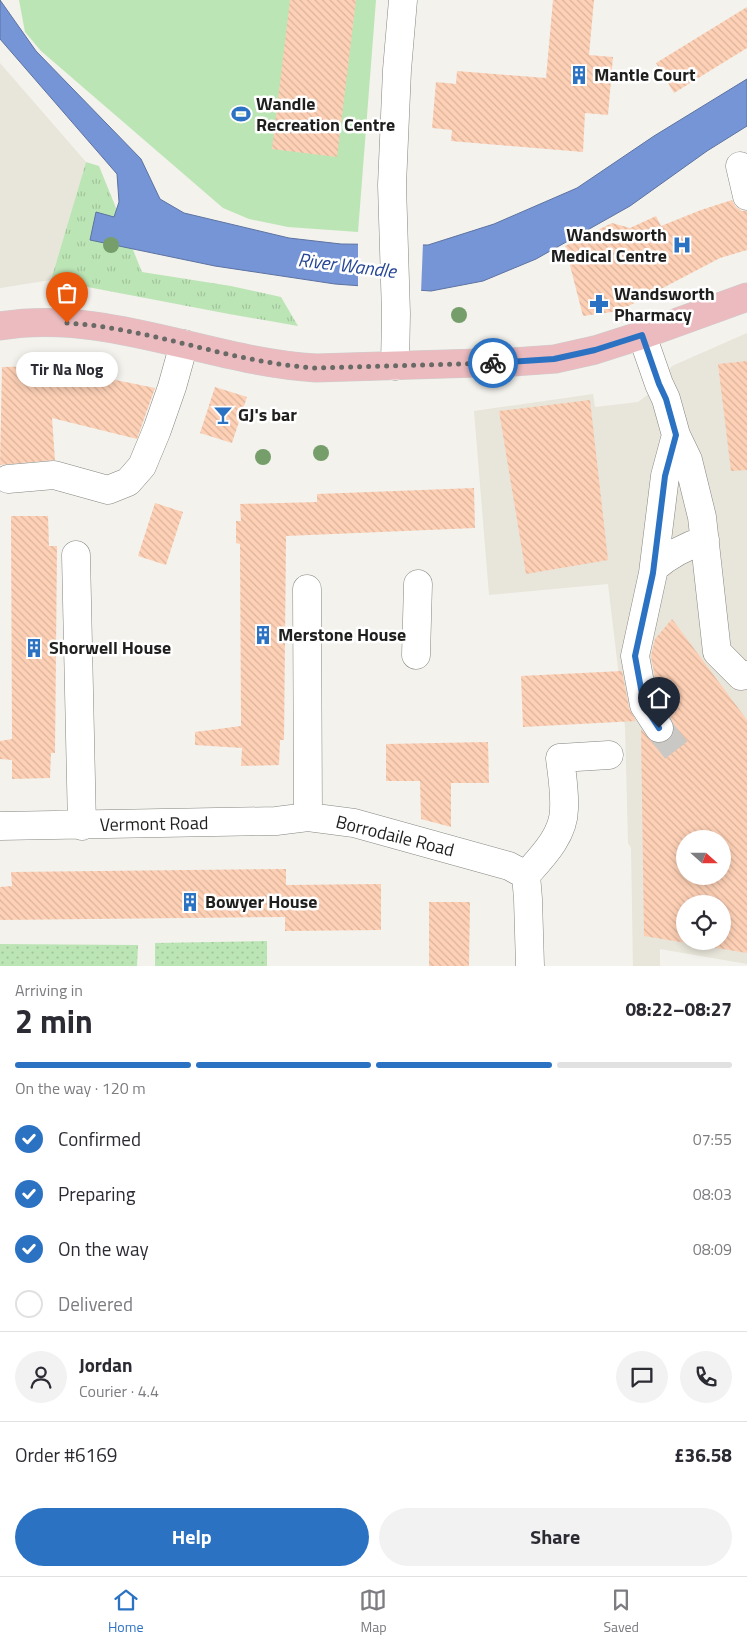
<!DOCTYPE html>
<meta charset="utf-8">
<style>
body{margin:0;font-family:"Titillium Web",sans-serif;background:#f2f2f3;color:#2b2b33;height:100vh;display:flex;flex-direction:column;font-size:19px;white-space:nowrap}
*{box-sizing:border-box;margin:0}
p{font-size:16px;color:#7c7c81}
.icon{flex:none;width:28px;height:28px;fill:none;stroke:currentColor;stroke-width:2;stroke-linecap:round;stroke-linejoin:round}
.map{position:relative;height:966px;overflow:hidden}
.sheet{display:flex;flex-direction:column;background:#fff;flex:1}
.sheet>*{flex:none}
.needle{width:32px;rotate:111deg}
.fabs{position:absolute;left:676px;top:830px;display:grid;gap:10px}
.fabs a{display:grid;place-items:center;width:55px;height:55px;border-radius:50%;background:#fff;box-shadow:0 2px 8px #0003;font-size:25px}
.pin{position:absolute;display:grid;place-items:center;width:42px;height:42px;color:#fff;margin:-51px -21px;border-radius:50% 50% 50% 0;rotate:-45deg;box-shadow:0 0 5px #0007}
.pin .icon{rotate:45deg}
.courier{position:absolute;display:grid;place-items:center;width:50px;height:50px;margin:-25px;border:4px solid #2c72c3;border-radius:50%;background:#fff;color:#222;box-shadow:0 1px 6px #0007}
.bubble{position:absolute;height:35px;border-radius:18px;background:#fff;box-shadow:0 2px 8px #0003;font-size:16px;font-weight:700;line-height:35px;text-align:center}
.overview em{font-style:normal;font-weight:700}
.overview div{display:flex;flex-direction:column-reverse}
.overview{display:flex;align-items:center;justify-content:space-between;height:85px;padding:0 15px}
h1{font-size:32px;font-weight:700;line-height:38px}
.bar{display:grid;grid-template-columns:repeat(4,1fr);gap:8px 5px;align-content:center;height:60px;padding:0 15px}
.bar i{height:6px;border-radius:4px;background:#e1e1e2}
.bar .on{background:#2c72c3}
.bar p{grid-column:span 4}
.line{display:flex;align-items:center;gap:12px;padding:0 15px;border-top:1px solid #e1e1e2}
.line div{flex:1}
.round{display:grid;place-items:center;flex:none;width:52px;height:52px;border-radius:26px;background:#f2f2f3}
ol{padding:0 15px;list-style:none}
li{display:flex;align-items:center;gap:15px;height:55px}
li p{margin-inline-start:auto}
li .icon{padding:5px;border-radius:50%;background:#2c72c3;color:#fff;stroke-width:4}
li:last-child{color:#7c7c81}
li i{width:28px;height:28px;border:2px solid #e1e1e2;border-radius:50%}
.button{display:flex;gap:10px;margin-top:auto;padding:10px 15px}
.button a{flex:1;height:58px;border-radius:30px;background:#2c72c3;color:#fff;font-size:20px;font-weight:700;line-height:58px;text-align:center}
.button a+a{background:#f2f2f3;color:#2b2b33}
.tabs{display:flex;justify-content:space-around;align-items:center;height:70px;border-top:1px solid #e1e1e2;background:#fff;font-size:14px;color:#7c7c81}
.tabs a{display:grid;justify-items:center;gap:2px}
.tabs .on{color:#2c72c3}
.map>svg:first-child{display:block}
.built{fill:#e8e5da;fill-rule:evenodd}
.grass{fill:url(#grass-dots)}
.park{fill:url(#park-tufts)}
.garden{fill:#bce5b5}
.water{fill:#7695d7;stroke:#5c72a0}
.pier{fill:#f3f2ed}
.building{fill:url(#building-back-hatch);fill-rule:evenodd}
.lines{fill:none;stroke-linecap:round;stroke-linejoin:round}
.minor-tunnel{stroke:#c9c8c4;stroke-width:28;stroke-dasharray:28 14;stroke-linecap:butt}
.minor-casing{stroke:#858581;stroke-width:29}
.major-casing{stroke:#cecece;stroke-width:29}
.minor{stroke:#fff;stroke-width:28}
.major{stroke:#ebbbbf;stroke-width:28}
.tree{fill:#769e6b}
.done{stroke:#696966;stroke-width:5;stroke-dasharray:0 9}
.route{stroke:#2c72c3;stroke-width:6}
.labels{text-anchor:middle;stroke-width:5;stroke-linejoin:round;paint-order:stroke}
.poi-label{font-size:18px;font-weight:bold;fill:#1f1f1e;stroke:#fff;text-anchor:start}
.street-label{font-size:18px;fill:#1f1f1e;stroke:#fff}
.water-label{font-size:19px;font-style:italic;fill:#274896;stroke:#fff}
</style>
<div class="map">
<svg width="747" height="966" viewBox="0 0 747 966">
<defs>
<pattern id="grass-dots" width="8" height="8" patternUnits="userSpaceOnUse" patternTransform="scale(1.25)"><rect width="8" height="8" fill="#bce5b5"/><path d="M2 2h.1M6 6h.1" fill="none" stroke="#a1c49b" stroke-width="1.8" stroke-linecap="round"/></pattern>
<pattern id="park-tufts" width="24" height="20" patternUnits="userSpaceOnUse" patternTransform="scale(1.25)"><rect width="24" height="20" fill="#bce5b5"/><path d="M3 7l-1-3M5 7V3M7 7l1-3M15 17l-1-3M17 17v-4M19 17l1-3" fill="none" stroke="#a1c49b"/></pattern>
<pattern id="building-back-hatch" width="6" height="6" patternUnits="userSpaceOnUse" patternTransform="scale(1.25)"><rect width="6" height="6" fill="#fed1b6"/><path d="M-1 5l2 2M0 0l6 6M5-1l2 2" fill="none" stroke="#d9b39c"/></pattern>
</defs>
<rect width="100%" height="100%" fill="#f3f2ed"/>
<path class="built" d="M0,63L86,162L51,280L0,288Z
M747,333V964L660,949V966H633L631,848L628,843L625,727L608,584L489,595L474,411L593,394L595,407L638,402L650,393L672,366ZM685,839H722V876H685ZM685,904H722V941H685Z"/>
<path class="grass" d="M267,941V966H155V943Z
M0,944L138,945L137,966H0Z"/>
<path class="park" d="M86,162L99,166L142,272L231,286L281,297L298,326L229,314L51,280Z"/>
<path class="garden" d="M19,0H376L358,232L288,227L249,219L223,208L41,51L25,32Z"/>
<path class="water" d="M0,0L36,51L141,159L160,199L184,213L289,238L341,244L428,245L494,224L577,188L654,136L747,79V126L707,151L630,206L536,259L483,281L431,291L335,284L215,266L90,240L96,212L114,217L119,202L117,174L0,39Z"/>
<path class="pier" d="M358,241L423,243L421,293L358,288Z"/>
<path class="building" d="M290,0H356L337,157L272,149Z
M553,0H594L589,55L613,57L608,115L585,113L583,152L451,141L452,130L432,128L436,82L456,84L457,71L546,78Z
M747,7V48L674,93L656,63Z
M732,200L736,207L742,211H747V250L720,258L619,311L583,316L565,246L612,223L630,228L656,216L661,226L701,210Z
M747,361V470L731,471L718,364Z
M47,366L155,388L137,439L52,418L55,460L0,465L2,367Z
M215,387L247,397L232,443L200,433Z
M590,400L608,560L526,574L499,411Z
M474,488L475,528L286,536L284,740H280L279,765L241,766L242,748L195,745V732L241,726L240,544L236,543V521H241L240,504L317,502V494Z
M155,503L183,512L166,565L138,556Z
M11,516H48L49,546H57L55,753H51L50,778L12,779V760L0,759V741L12,739Z
M672,619L747,720V953L644,936L641,729L652,742L659,744L668,741L673,735L675,727L672,720L659,699L651,656L655,639ZM685,839H722V876H685ZM685,904H722V941H685Z
M622,671L629,708L636,721L523,727L521,676Z
M488,742L489,783H451V827L421,819L420,781H386V744Z
M286,869V885L381,884V930L285,931V917L0,920V887L12,886L11,872Z
M429,902H470L469,966H429Z"/>
<g class="lines">
<path class="minor-tunnel" d="M659,728L683,759"/>
<g class="minor-casing">
<path id="minor" d="M740,166L747,196
M642,335L659,384L666,399L676,435L688,460L702,517L717,652L741,676L747,675
M395,366L396,314L392,185L397,70L403,0
M8,479L54,475L108,490L128,482L142,466L157,430L172,387L184,344
M76,555L82,826
M654,568C669,555 686,546 705,540
M307,589L308,817
M416,655L418,584
M659,728L644,705L635,656L653,573L665,476L676,435
M0,826L276,821L308,817L354,823L509,866L526,875L528,899L530,966
M526,875C542,857 564,835 564,809C565,792 562,775 560,758L609,755"/>
</g>
<g class="major-casing">
<path id="major" d="M0,326C106,308 211,362 316,368L513,362L555,359L595,350L642,335L747,297"/>
</g>
<use href="#minor" class="minor"/>
<use href="#major" class="major"/>
</g>
<g class="tree">
<circle cx="111" cy="245" r="8"/>
<circle cx="459" cy="315" r="8"/>
<circle cx="321" cy="453" r="8"/>
<circle cx="263" cy="457" r="8"/>
</g>
<g class="lines">
<path class="done" d="M67,323C151,328 232,363 316,368L493,363"/>
<path class="route" d="M493,363L554,359L595,350L642,335L659,384L666,399L676,435L665,476L653,573L635,656L644,705L659,728"/>
</g>
<defs>
<g id="building-bare" transform="scale(1.5)"><path d="M-4-6H4V6H1V3H-1V6H-4ZM-2.5-4.3h1.7v1.8h-1.7ZM.8-4.3h1.7v1.8H.8ZM-2.5-1h1.7V.8h-1.7ZM.8-1h1.7V.8H.8Z" fill="#2c72c3" stroke="#fff" stroke-width="2.5" paint-order="stroke"/></g>
<g id="stadium-bare" transform="scale(1.5)"><path d="M0-5a6.5 5 0 1 0 0 10a6.5 5 0 1 0 0-10ZM-3.5-1.8h7v3.6h-7Z" fill="#2c72c3" stroke="#fff" stroke-width="2.5" paint-order="stroke"/></g>
<g id="hospital-bare" transform="scale(1.5)"><path d="M-5-5h3v3.5h4V-5h3V5h-3V1.5h-4V5h-3Z" fill="#2c72c3" stroke="#fff" stroke-width="2.5" paint-order="stroke"/></g>
<g id="pharmacy-bare" transform="scale(1.5)"><path d="M-2-6h4v4h4v4h-4v4h-4v-4h-4v-4h4Z" fill="#2c72c3" stroke="#fff" stroke-width="2.5" paint-order="stroke"/></g>
<g id="bar-bare" transform="scale(1.5)"><path d="M-6-5H6L.8 .8V4.5H3.5V6h-7V4.5H-.8V.8Z" fill="#2c72c3" stroke="#fff" stroke-width="2.5" paint-order="stroke"/></g>
</defs>
<g fill-rule="evenodd">
<use href="#building-bare" x="579" y="75"/>
<use href="#stadium-bare" x="241" y="114"/>
<use href="#hospital-bare" x="682" y="245"/>
<use href="#pharmacy-bare" x="599" y="304"/>
<use href="#bar-bare" x="223" y="415"/>
<use href="#building-bare" x="263" y="635"/>
<use href="#building-bare" x="34" y="648"/>
<use href="#building-bare" x="190" y="902"/>
</g>
<g class="labels">
<g class="poi-label">
<text x="594" y="81">Mantle Court</text>
<text x="256" y="110">Wandle<tspan x="256" dy="21">Recreation Centre</tspan></text>
<text x="667" y="241" text-anchor="end">Wandsworth<tspan x="667" dy="21">Medical Centre</tspan></text>
<text x="614" y="300">Wandsworth<tspan x="614" dy="21">Pharmacy</tspan></text>
<text x="238" y="421">GJ's bar</text>
<text x="278" y="641">Merstone House</text>
<text x="49" y="654">Shorwell House</text>
<text x="205" y="908">Bowyer House</text>
</g>
<g class="street-label">
<text transform="translate(154 824) rotate(-1)" y="6">Vermont Road</text>
<text transform="translate(395 836) rotate(14)" y="6">Borrodaile Road</text>
</g>
<g class="water-label">
<text transform="translate(347 265) rotate(7)" y="7">River Wandle</text>
</g>
</g>
</svg>
<div class="fabs">
<a><svg class="needle" viewBox="-14 -14 28 28"><path d="M0-13l5 13h-10z" fill="#e53935"/><path d="M0 13l5-13h-10z" fill="#7c7c81"/></svg></a>
<a><svg class="icon" aria-label="locate" viewBox="0 0 24 24"><circle cx="12" cy="12" r="6"/><path d="M12 2v4M12 18v4M2 12h4M18 12h4"/></svg></a>
</div>
<div class="pin" style="left:67px;top:323px;background:#ea580c"><svg class="icon" aria-label="bag" viewBox="0 0 24 24"><path d="M5 8h14l-1 12H6zM9 8a3 3 0 0 1 6 0"/></svg></div>
<div class="pin" style="left:659px;top:728px;background:#1f2937"><svg class="icon" aria-label="home" viewBox="0 0 24 24"><path d="M3 11l9-7 9 7M6 9v11h12V9"/></svg></div>
<div class="courier" style="left:493px;top:363px"><svg class="icon" aria-label="bike" viewBox="0 0 24 24"><circle cx="6" cy="16" r="4"/><circle cx="18" cy="16" r="4"/><path d="M6 16l4-8h5l3 8M10 8l3 8H6M13 5h3"/></svg></div>
<div class="bubble" style="left:16px;top:352px;width:102px">Tir Na Nog</div>
</div>
<section class="sheet">
<div class="overview"><div><h1>2 min</h1><p>Arriving in</p></div><em>08:22–08:27</em></div>
<div class="bar"><i class="on"></i><i class="on"></i><i class="on"></i><i></i><p>On the way · 120 m</p></div>
<ol>
<li><svg class="icon" aria-label="check" viewBox="0 0 24 24"><path d="M5 12l5 5 9-10"/></svg>Confirmed<p>07:55</p></li>
<li><svg class="icon" aria-label="check" viewBox="0 0 24 24"><path d="M5 12l5 5 9-10"/></svg>Preparing<p>08:03</p></li>
<li><svg class="icon" aria-label="check" viewBox="0 0 24 24"><path d="M5 12l5 5 9-10"/></svg>On the way<p>08:09</p></li>
<li><i></i>Delivered</li>
</ol>
<div class="line" style="height:90px"><a class="round"><svg class="icon" aria-label="person" viewBox="0 0 24 24"><circle cx="12" cy="8" r="4"/><path d="M4 21q1-7 8-7t8 7"/></svg></a><div><b>Jordan</b><p>Courier · 4.4</p></div><a class="round"><svg class="icon" aria-label="chat" viewBox="0 0 24 24"><path d="M4 5h16v11H9l-5 4z"/></svg></a><a class="round"><svg class="icon" aria-label="phone" viewBox="0 0 24 24"><path d="M5 4h4l2 5-3 2q2 4 5 5l2-3 5 2v4C11 20 4 13 5 4z"/></svg></a></div>
<div class="line" style="height:65px"><div>Order #6169</div><b>£36.58</b></div>
<div class="button"><a>Help</a><a>Share</a></div>
</section>
<nav class="tabs">
<a class="on"><svg class="icon" aria-label="home" viewBox="0 0 24 24"><path d="M3 11l9-7 9 7M6 9v11h12V9"/></svg>Home</a>
<a><svg class="icon" aria-label="map" viewBox="0 0 24 24"><path d="M3 6l6-2 6 2 6-2v14l-6 2-6-2-6 2zM9 4v14M15 6v14"/></svg>Map</a>
<a><svg class="icon" aria-label="saved" viewBox="0 0 24 24"><path d="M7 4h10v16l-5-4-5 4z"/></svg>Saved</a>
</nav>
